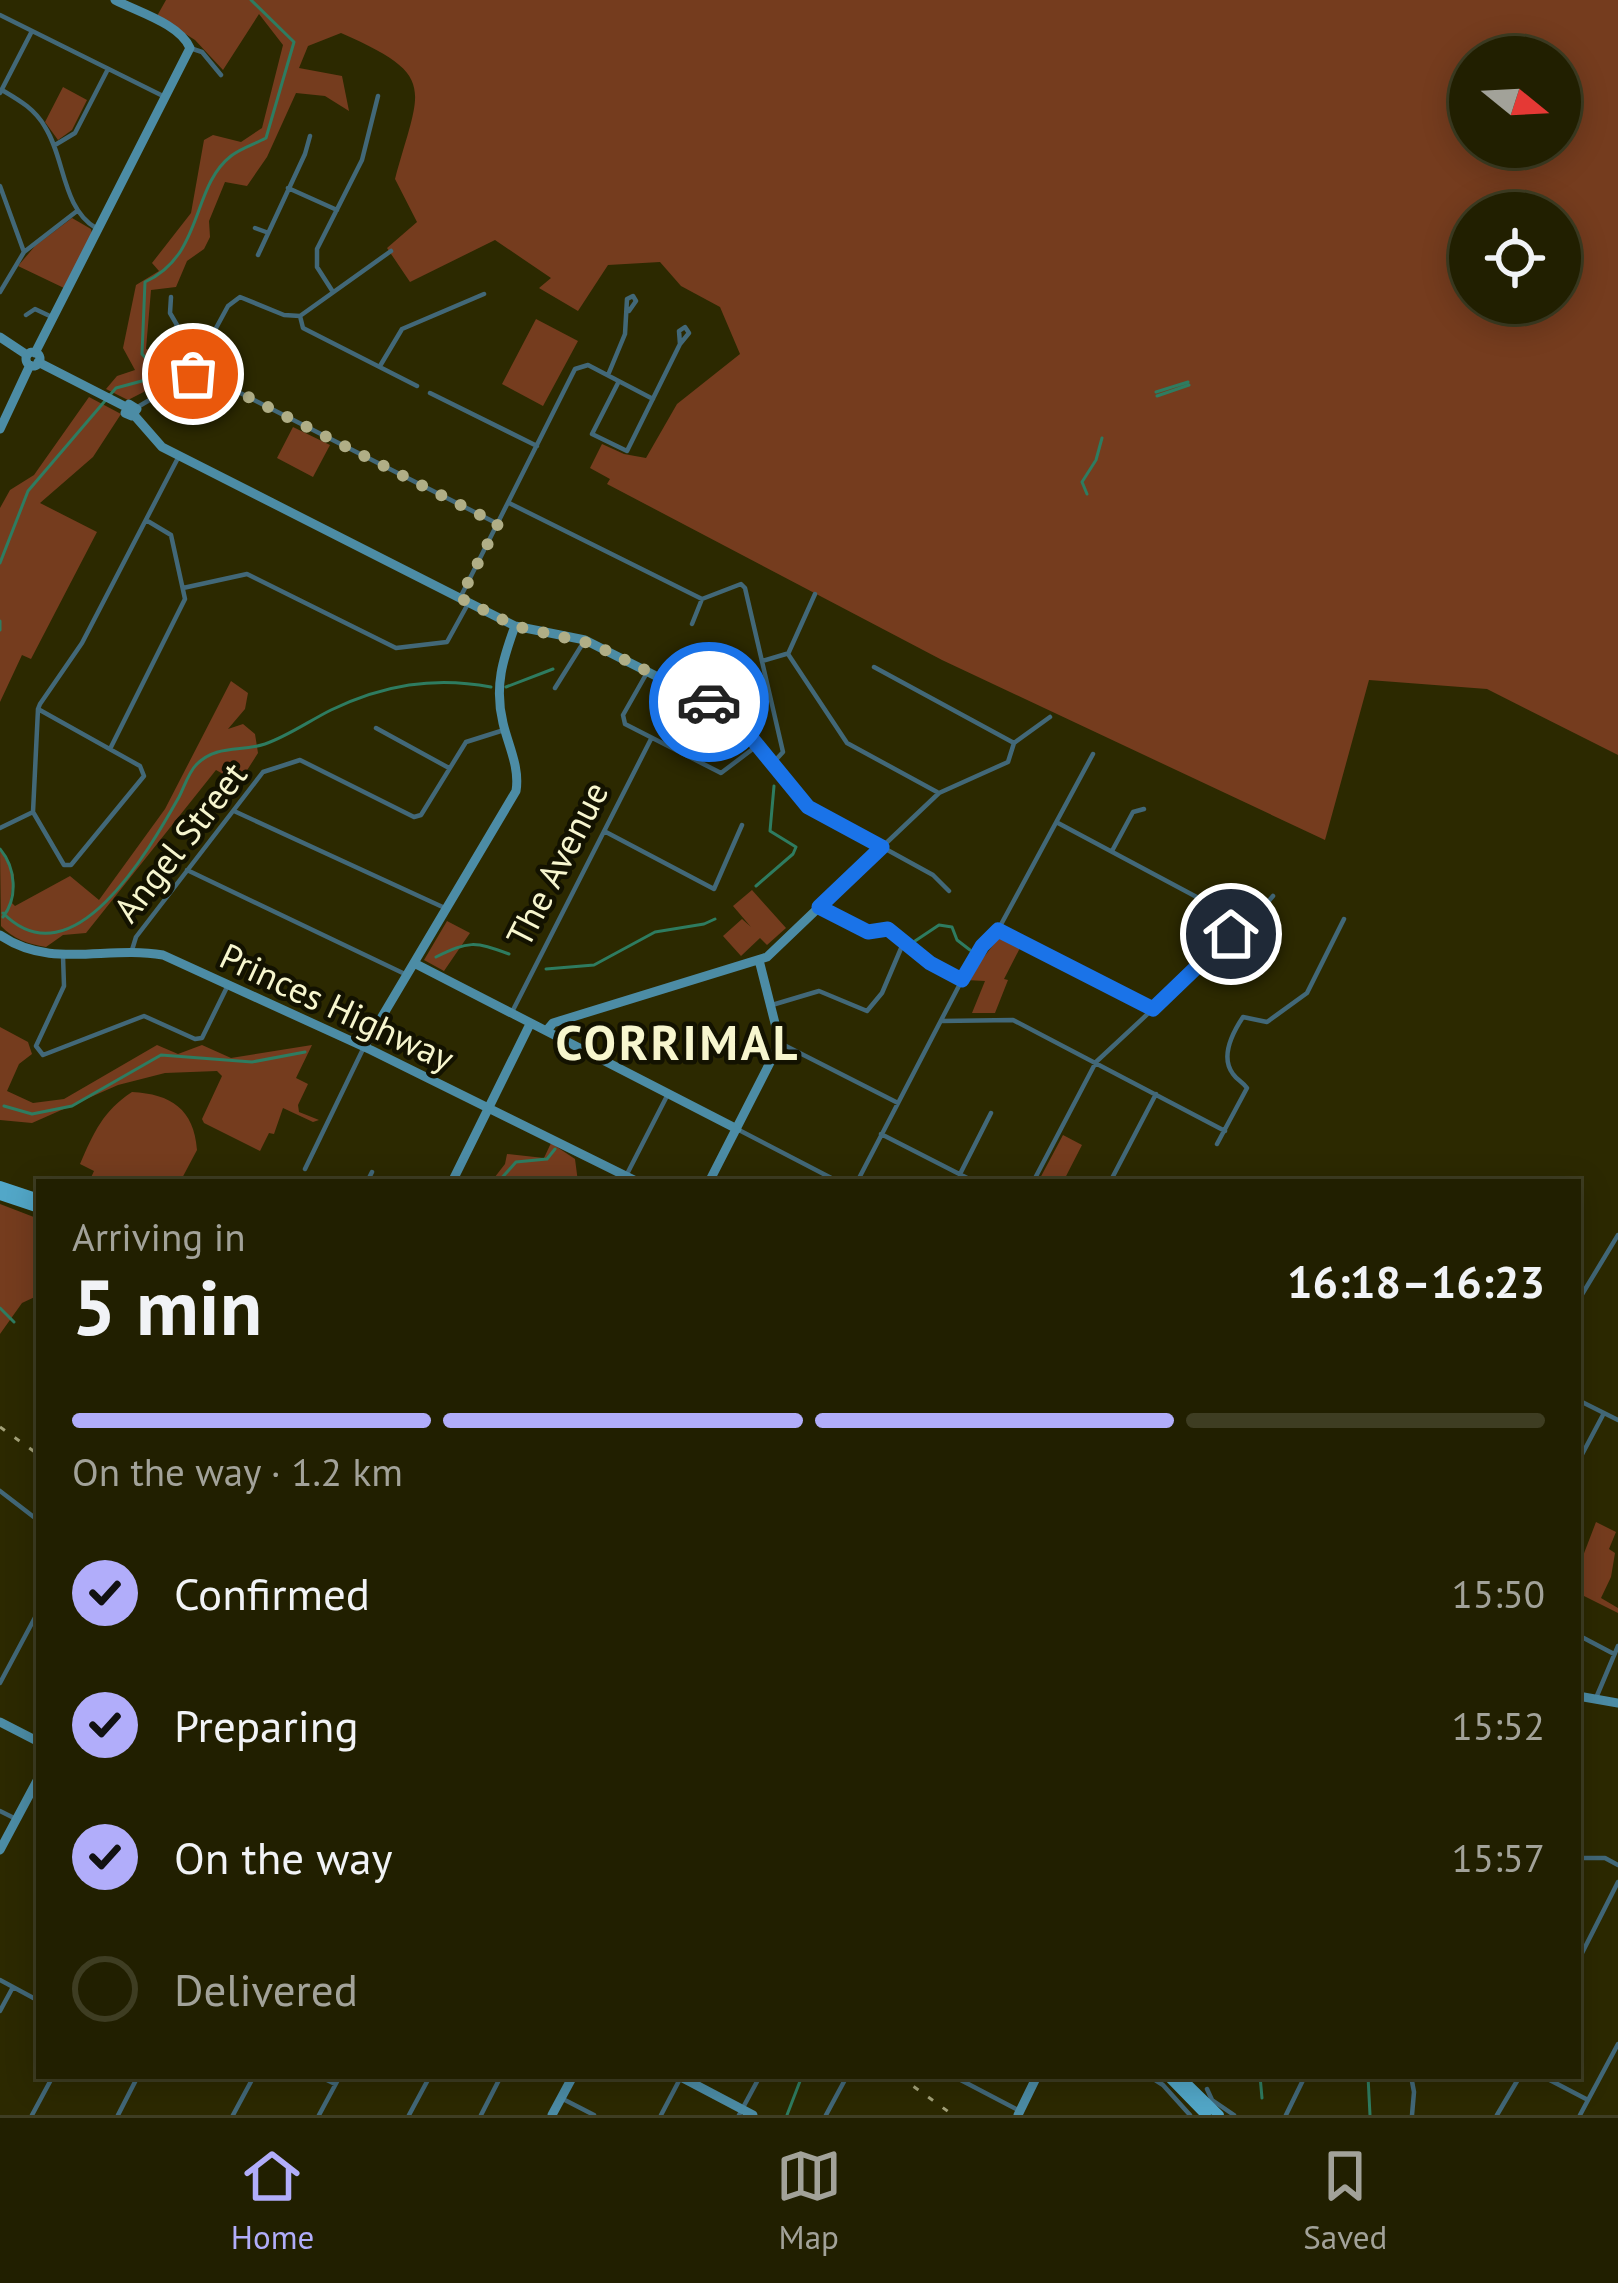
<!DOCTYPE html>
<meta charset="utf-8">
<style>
body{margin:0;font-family:"PT Sans",sans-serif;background:#29270a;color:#f1f3f6;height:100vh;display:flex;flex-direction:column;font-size:45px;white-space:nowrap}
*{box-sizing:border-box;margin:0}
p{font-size:39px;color:#a2a299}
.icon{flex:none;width:66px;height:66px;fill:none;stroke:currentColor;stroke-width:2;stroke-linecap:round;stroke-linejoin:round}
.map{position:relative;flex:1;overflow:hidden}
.details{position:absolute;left:36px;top:1179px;width:1545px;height:900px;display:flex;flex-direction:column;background:#211f00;border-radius:0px;box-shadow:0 6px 30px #0003,0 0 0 3px #3e3d22}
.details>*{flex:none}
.needle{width:78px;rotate:108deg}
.tools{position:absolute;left:1449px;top:36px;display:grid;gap:24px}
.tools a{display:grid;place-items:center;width:132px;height:132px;border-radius:50%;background:#211f00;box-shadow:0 6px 30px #0003,0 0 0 3px #3e3d22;font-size:60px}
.pin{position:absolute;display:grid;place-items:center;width:102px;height:102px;color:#fff;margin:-51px;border:6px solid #fff;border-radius:50%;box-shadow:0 3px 12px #0007}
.courier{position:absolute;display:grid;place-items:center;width:120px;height:120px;margin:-60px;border:9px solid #1a73e8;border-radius:50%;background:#fff;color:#222;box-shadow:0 3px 15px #0007}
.head em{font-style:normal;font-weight:700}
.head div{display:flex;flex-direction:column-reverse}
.head{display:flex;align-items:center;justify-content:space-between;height:204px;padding:0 36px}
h1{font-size:78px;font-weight:700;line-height:90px}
.bar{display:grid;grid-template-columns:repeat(4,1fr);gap:18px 12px;align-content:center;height:144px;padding:0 36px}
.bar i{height:15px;border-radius:9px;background:#3e3d22}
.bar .current{background:#b1adfa}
.bar p{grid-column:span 4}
ol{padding:0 36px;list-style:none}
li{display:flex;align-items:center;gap:36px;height:132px}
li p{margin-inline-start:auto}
li .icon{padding:12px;border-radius:50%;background:#b1adfa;color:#111;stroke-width:4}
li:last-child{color:#a2a299}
li i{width:66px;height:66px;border:6px solid #3e3d22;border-radius:50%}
.tab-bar{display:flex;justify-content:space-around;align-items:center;height:168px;border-top:3px solid #3e3d22;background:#211f00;font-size:33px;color:#a2a299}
.tab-bar a{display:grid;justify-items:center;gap:6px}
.tab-bar .current{color:#b1adfa}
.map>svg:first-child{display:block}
.green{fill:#753c1e;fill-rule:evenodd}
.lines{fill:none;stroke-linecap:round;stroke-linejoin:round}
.stream{stroke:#2e7c60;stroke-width:3}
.street{stroke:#426878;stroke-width:4.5}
.secondary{stroke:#4c8ca5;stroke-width:9}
.primary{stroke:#52a7c8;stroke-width:10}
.rail{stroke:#a3a178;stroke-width:3;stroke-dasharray:6 12;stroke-linecap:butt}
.done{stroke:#b0ae86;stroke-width:12;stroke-dasharray:0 21.6}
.route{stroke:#1a73e8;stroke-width:15}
.labels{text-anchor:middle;stroke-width:9;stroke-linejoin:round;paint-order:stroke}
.street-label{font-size:36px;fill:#f7f6ce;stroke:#131200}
.district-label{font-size:48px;font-weight:bold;letter-spacing:3px;fill:#f7f6ce;stroke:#131200}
</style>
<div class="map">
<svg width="1618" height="2115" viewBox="0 0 1618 2115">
<rect width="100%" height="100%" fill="#2c2900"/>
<path class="green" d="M166,0H1618V755L1487,689L1369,680L1325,840L942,660L607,484L610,479L590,468L602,444L624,454L646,458L677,404L740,354L720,307L681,286L660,262L608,265L578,311L539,288L551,278L495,240L410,282L387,248L417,222L395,179C420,87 439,76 341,33L308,46L299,68L342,76L349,111L325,96L296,93L267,157L247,186L225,182L209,221L210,237L204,249L187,261L176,287L151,290L146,349L162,354L175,376L128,400L106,389L117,376L135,370L123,348L136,285L159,271L152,263L191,213L204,140L213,135L241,142L262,128L283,45L259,14L223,70L195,40L157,16ZM1470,57H1560V147H1470ZM1470,213H1560V303H1470Z
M63,87L87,100L72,130L58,140L45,122Z
M72,218L91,229L92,233L64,288L18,266L35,246Z
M536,319L578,341L543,406L502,384Z
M89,397L121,414L93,457L40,503L97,532L31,659L22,655L0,702V508L10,490L34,475Z
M293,427L330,445L313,477L277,458Z
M231,681L248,693L245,709L228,729L243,724L255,734L258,753L239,783L216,770L86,933L63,935L46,947C28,944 13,939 1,926L0,849L14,875L10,901L15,906L70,876L99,900L165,809Z
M752,890L786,928L767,945L760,938L741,956L723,936L742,919L751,927L733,906Z
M447,921L470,933L444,971L424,960Z
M1001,935L1021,946L1004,979L1008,980L995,1013H972L985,981L966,980Z
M0,1027L28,1042L32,1054L19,1064L7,1091L33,1103L64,1099L157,1045L178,1054L202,1045L231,1058L312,1045L296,1078L308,1084L298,1105L299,1112L319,1120L313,1122L283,1108L274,1134L269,1133L260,1151L204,1123L202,1119L222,1076L217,1071L165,1073L118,1085L32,1123L0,1120Z
M132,1092C171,1094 194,1109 197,1150L180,1182H89L94,1171L80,1164C94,1132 103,1111 132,1092Z
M1063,1135L1082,1145L1063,1182H1038Z
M551,1143L575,1159L578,1182H491L505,1164L507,1154L544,1158Z
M0,1204L39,1219V1295L22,1303L0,1334Z
M1596,1522L1616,1532L1609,1549L1615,1553L1611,1577L1601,1598L1618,1608V1613L1578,1593V1569Z"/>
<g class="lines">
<path class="stream" d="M1156,392L1188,382
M1157,396L1189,385
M1087,494L1082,482L1096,460L1102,438
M0,563L28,491L116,388L153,378L151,364L142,354L145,282C204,255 191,187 231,156C241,148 255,144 266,138L294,42L251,0
M0,621V630
M506,687L553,669
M0,849C16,868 18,898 3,917
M756,886L793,854L796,847L770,831L774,786
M3,913C73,984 149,850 179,797C184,787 189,772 196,765C216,744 242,752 265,744C288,736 309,721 331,710C383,685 434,676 491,687
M915,941L939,925L952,927L957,940L970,950
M436,957C469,941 474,941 509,954
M546,969L594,965L655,932L704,924L715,919
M4,1106L32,1114L72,1106L161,1055L252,1062L305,1052
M498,1182L516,1162L547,1159L555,1149
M0,1308L14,1322
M1260,2076L1262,2098
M1368,2076L1370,2115
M787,2115L802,2076"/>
<path class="street" d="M0,15L161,95
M190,48L202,52L221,75
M2,90C19,100 35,109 45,127C65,158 62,208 96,228
M0,93L32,31
M55,145L75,133L108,69
M0,186L24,252
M288,188L337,210
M255,228L266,232
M258,255L305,154L310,136
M0,292L24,252L77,211
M333,292L317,267V249L362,160L378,96
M171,297L170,313L177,325L163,357L178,383
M26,315L35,309L54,318
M300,316L391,251
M170,366L190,330
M380,366L402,329L484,294
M195,370L498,524
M608,375L625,334L627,299L633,296L636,301L629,311
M618,383L592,434L627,451L680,344L679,331L685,327L689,333L680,344
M430,393L537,446
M136,408L190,376L228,306L240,297L284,315L300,316L303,328L417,386
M509,503L702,599L741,584L745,588L783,752L772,764
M183,588L247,574L396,648L447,642L469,602
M461,596L575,369L588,365L653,399
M692,624L702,599
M788,654L847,743L937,792
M788,654L815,594
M762,661L786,654
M874,667L1014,743L1008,762L939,793L882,847L933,875L949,891
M648,671L623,715L625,724L721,773L754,748
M555,688L585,640
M38,709L140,766L144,776L71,865H64L33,812L38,709L40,704L82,643L179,456
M376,728L449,768
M1014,743L1050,717
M110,749L185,599L171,535L146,520
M234,811L447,909
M1058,823L1221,910L1231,925
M0,828L33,812
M604,831L714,889L742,825
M1112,851L1133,812L1144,809
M187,870L407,975
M819,907L868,932L888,929L930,963L960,979
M1232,928L1249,924L1273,896
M998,930L1153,1009
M132,950L136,937L263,772L300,760L414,817L421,815L466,742L504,730
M63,956L64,986L36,1046L43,1055L144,1016L195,1039L202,1038L228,985
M772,1005L819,991L867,1011L882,993L905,939
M512,1012L651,739
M941,1021L1013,1020L1225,1131
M780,1043L898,1103
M737,1129L839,1182
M881,1134L975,1182
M1217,1144L1247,1088C1243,1082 1237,1080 1233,1074C1220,1057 1233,1032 1243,1017L1267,1022L1307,993L1344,919
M305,1169L364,1047
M627,1174L668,1094
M960,1174L991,1113
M367,1182L372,1172
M857,1182L962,980L982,946L998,930L1093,754
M1033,1182L1096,1062L1226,941L1232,928
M1110,1182L1156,1094
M1578,1301L1618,1235
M1578,1400L1618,1420
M1578,1462L1604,1413
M0,1491L39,1521
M1578,1635L1614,1654
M0,1683L39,1610
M1596,1698L1618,1646
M0,1811L16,1819
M1578,1858H1605L1618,1865
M1578,1961L1618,1882
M0,1980L39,2001
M0,2011L13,1987
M319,2076L335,2084
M953,2076L1020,2111
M1149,2076L1163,2085L1190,2115
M1411,2076L1414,2092L1412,2115
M1542,2076L1588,2100
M1207,2089L1212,2100L1234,2115
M561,2098L594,2115
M32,2115L53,2076
M118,2115L138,2076
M233,2115L254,2076
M319,2115L340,2076
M409,2115L430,2076
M481,2115L501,2076
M661,2115L681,2077
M739,2115L760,2076
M826,2115L847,2076
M1286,2115L1305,2076
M1497,2115L1520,2076
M1580,2115L1618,2044"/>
<path class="secondary" d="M0,337L27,355
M26 359a7 7 0 1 1 14 0a7 7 0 1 1-14 0Z
M35,353L190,48C180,24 138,12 115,0
M38,362L126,407
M129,404L137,409L132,416L125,413Z
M134,415L162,447L515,626L585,640L721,709L735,718L808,807L882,847L767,957L553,1023L548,1029
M0,429L30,365
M0,935C51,970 106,945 163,955L371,1050L638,1182
M414,963L737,1129
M364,1047L516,791C520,767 508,745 503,723C494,686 503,659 515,626
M452,1182L530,1024
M709,1182L780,1043L759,960
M1578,1696L1618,1703
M0,1722L39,1742
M0,1850L39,1777
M679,2076L753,2115
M552,2115L573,2076
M1018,2115L1036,2078"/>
<path class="primary" d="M0,1186L39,1199
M0,1195L39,1208
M1168,2076L1206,2115
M1179,2076L1219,2115"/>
<path class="rail" d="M0,1427L39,1455
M899,2076L953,2115"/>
</g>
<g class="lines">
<path class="done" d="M193,374L195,370L498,524L460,598L515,626L593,644L709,702"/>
<path class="route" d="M709,702L735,718L808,807L882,847L819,907L868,932L888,929L930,963L962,980L982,946L998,930L1153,1009L1231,934"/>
</g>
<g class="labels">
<g class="street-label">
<text transform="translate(180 842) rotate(-52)" y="13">Angel Street</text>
<text transform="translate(557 864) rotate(-63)" y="13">The Avenue</text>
<text transform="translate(337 1007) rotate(25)" y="13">Princes Highway</text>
</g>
<g class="district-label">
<text x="678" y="1060">CORRIMAL</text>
</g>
</g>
</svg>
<div class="tools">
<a><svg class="needle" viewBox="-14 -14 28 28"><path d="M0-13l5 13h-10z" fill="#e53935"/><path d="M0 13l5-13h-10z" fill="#a2a299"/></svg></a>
<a><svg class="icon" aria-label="locate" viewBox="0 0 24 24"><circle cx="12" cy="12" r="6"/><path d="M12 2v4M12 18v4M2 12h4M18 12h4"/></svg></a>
</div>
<div class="pin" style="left:193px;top:374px;background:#ea580c"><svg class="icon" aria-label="bag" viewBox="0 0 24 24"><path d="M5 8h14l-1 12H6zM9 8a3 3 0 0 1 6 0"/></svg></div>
<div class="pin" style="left:1231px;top:934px;background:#1f2937"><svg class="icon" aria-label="home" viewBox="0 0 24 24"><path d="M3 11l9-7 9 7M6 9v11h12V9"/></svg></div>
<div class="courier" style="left:709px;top:702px"><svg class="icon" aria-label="car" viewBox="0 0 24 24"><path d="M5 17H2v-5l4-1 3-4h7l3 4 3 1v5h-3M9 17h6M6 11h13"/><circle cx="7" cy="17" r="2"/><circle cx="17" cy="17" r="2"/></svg></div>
<section class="details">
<div class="head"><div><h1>5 min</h1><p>Arriving in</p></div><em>16:18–16:23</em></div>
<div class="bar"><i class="current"></i><i class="current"></i><i class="current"></i><i></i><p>On the way · 1.2 km</p></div>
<ol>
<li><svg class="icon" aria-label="check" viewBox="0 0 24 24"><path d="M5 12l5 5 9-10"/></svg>Confirmed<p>15:50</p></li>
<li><svg class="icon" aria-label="check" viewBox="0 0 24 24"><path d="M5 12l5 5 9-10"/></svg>Preparing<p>15:52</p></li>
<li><svg class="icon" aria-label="check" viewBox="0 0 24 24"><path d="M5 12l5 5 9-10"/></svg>On the way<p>15:57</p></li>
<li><i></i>Delivered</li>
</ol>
</section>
</div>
<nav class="tab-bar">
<a class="current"><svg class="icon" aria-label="home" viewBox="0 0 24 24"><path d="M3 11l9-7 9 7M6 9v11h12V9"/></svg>Home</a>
<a><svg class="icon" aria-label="map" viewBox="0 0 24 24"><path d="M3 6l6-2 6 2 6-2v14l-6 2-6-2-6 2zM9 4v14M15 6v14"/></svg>Map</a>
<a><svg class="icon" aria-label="saved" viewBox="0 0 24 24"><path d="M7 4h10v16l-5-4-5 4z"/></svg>Saved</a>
</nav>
